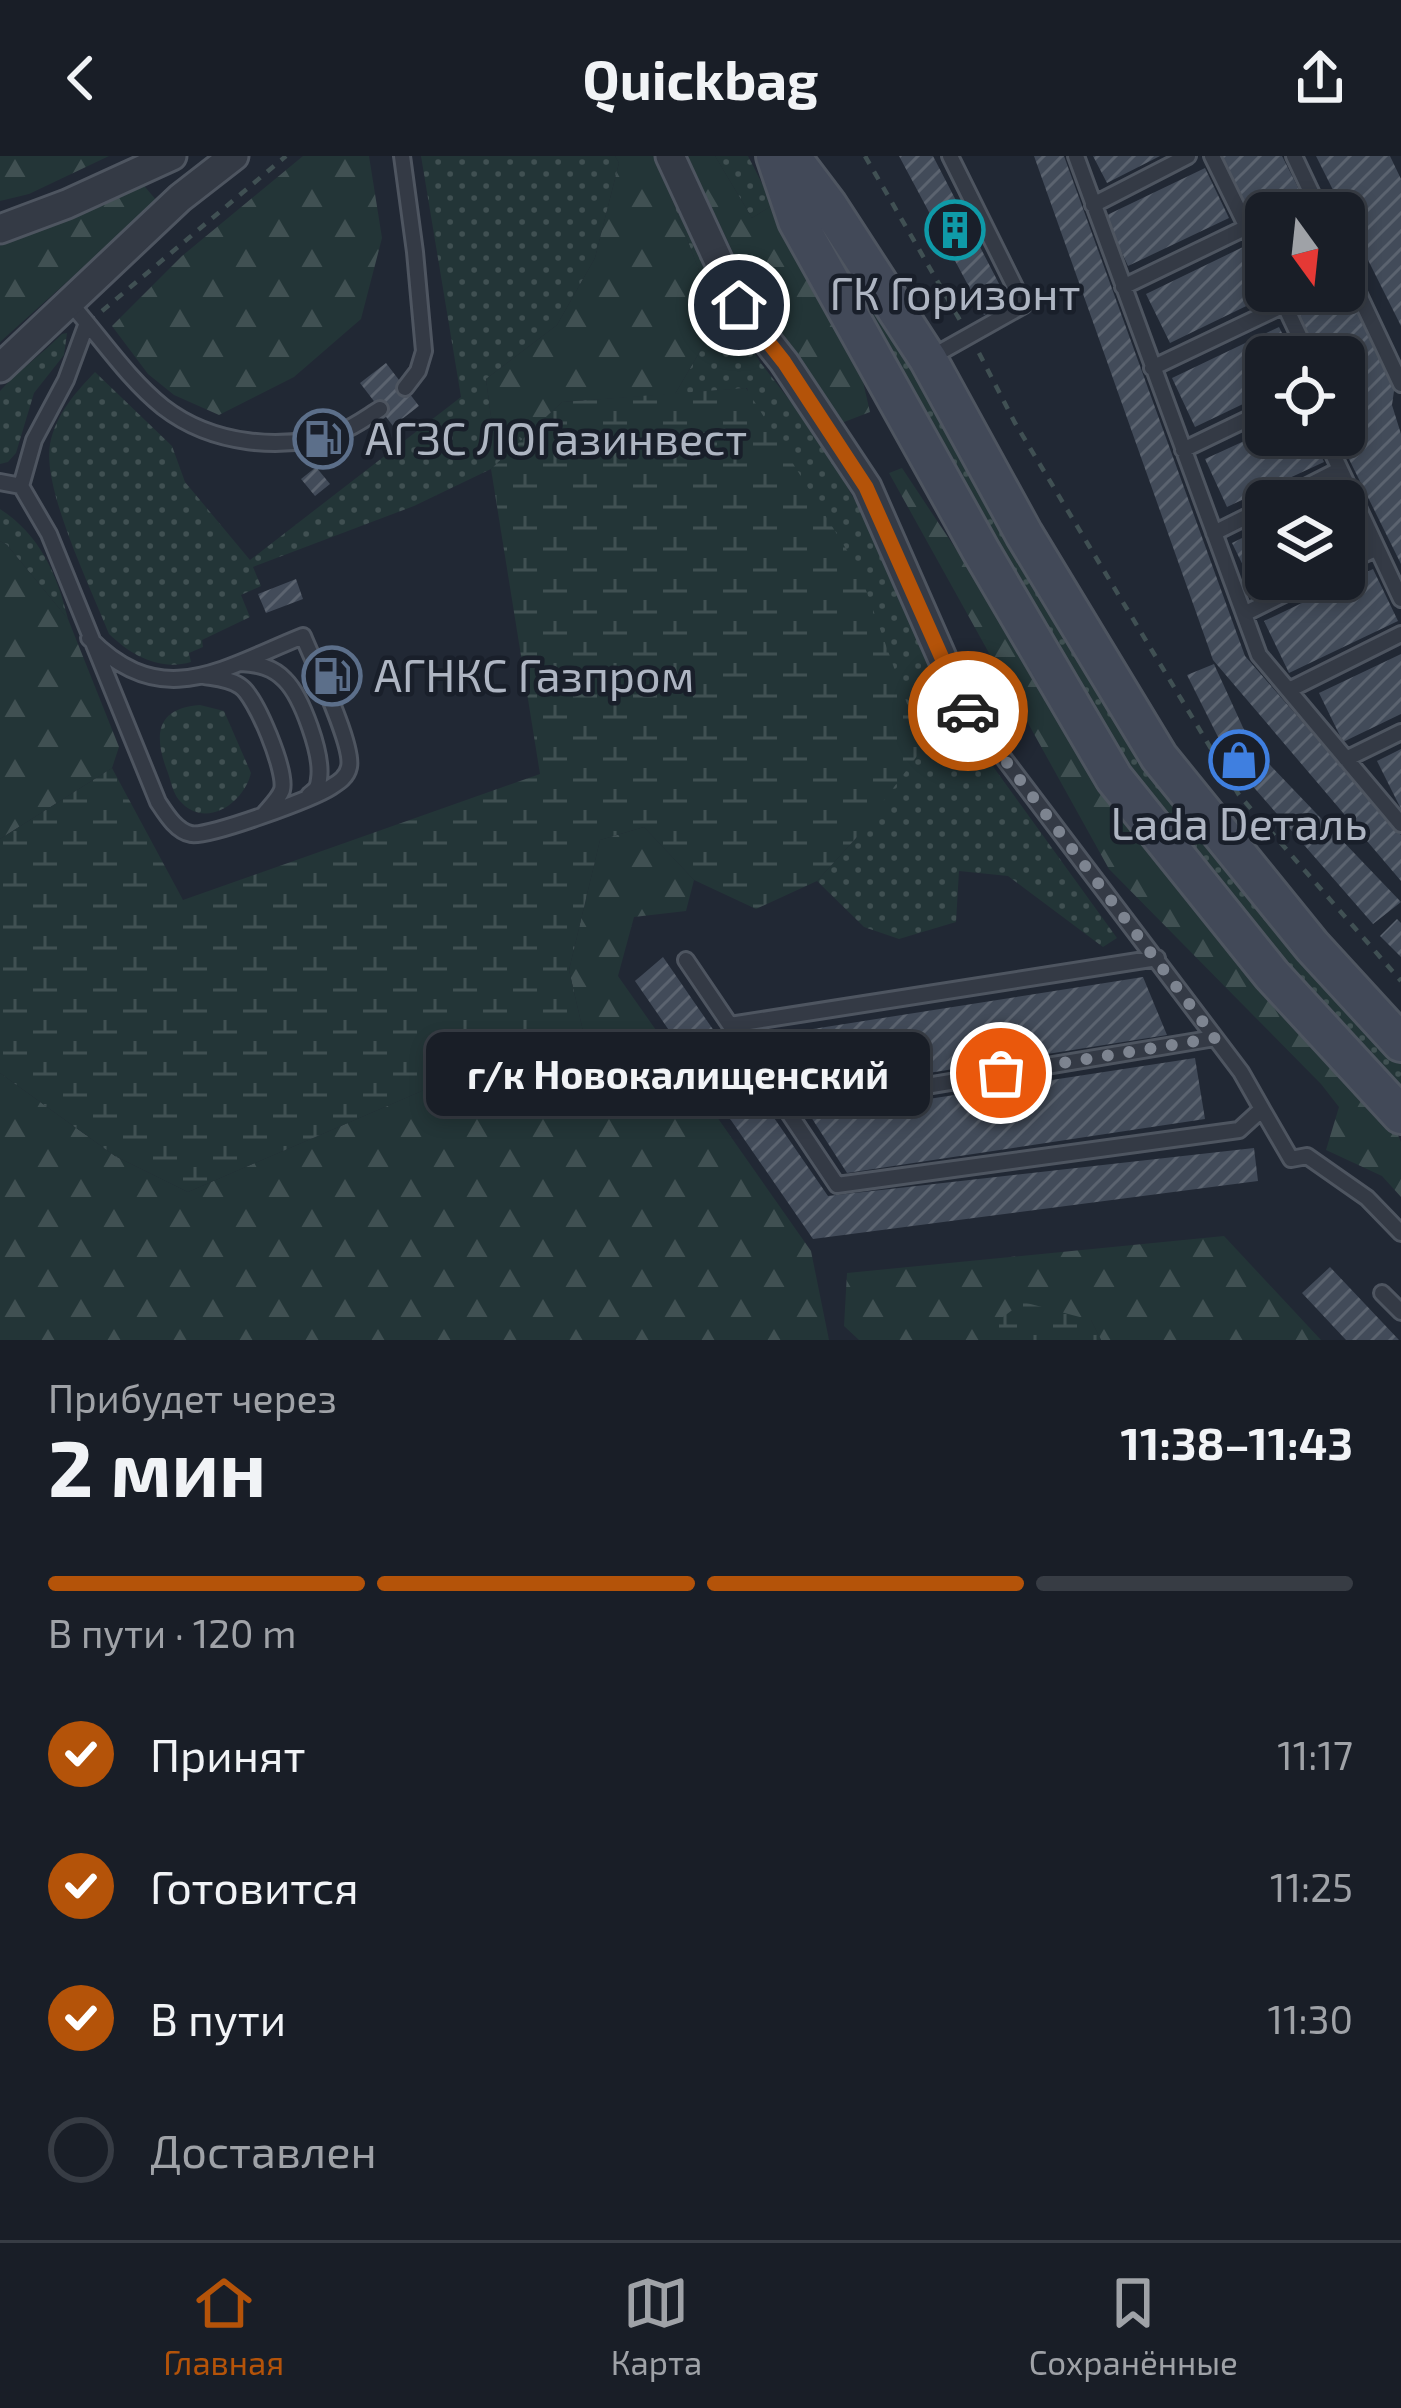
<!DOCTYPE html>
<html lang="ru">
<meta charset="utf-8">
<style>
body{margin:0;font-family:"Exo 2",sans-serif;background:#22272f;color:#f1f3f6;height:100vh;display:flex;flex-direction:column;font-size:45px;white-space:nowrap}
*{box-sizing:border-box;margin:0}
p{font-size:39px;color:#9fa2a7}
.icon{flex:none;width:66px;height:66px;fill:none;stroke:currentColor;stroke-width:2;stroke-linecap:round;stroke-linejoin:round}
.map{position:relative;height:1184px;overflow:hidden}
.drawer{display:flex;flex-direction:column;background:#191e27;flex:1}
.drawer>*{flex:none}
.needle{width:78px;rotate:165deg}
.fabs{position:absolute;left:1245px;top:36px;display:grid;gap:24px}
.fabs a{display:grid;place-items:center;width:120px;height:120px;border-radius:18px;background:#191e27;box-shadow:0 6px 18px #0003,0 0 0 3px #373c44;font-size:60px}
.pin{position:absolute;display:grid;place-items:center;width:102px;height:102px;color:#fff;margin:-51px;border:6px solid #fff;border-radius:50%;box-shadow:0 3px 12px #0007}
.courier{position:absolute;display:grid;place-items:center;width:120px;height:120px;margin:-60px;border:9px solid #b45309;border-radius:50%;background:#fff;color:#222;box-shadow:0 3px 15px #0007}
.bubble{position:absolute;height:84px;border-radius:18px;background:#191e27;box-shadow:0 6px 18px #0003,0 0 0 3px #373c44;font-size:39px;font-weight:700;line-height:84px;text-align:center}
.overview em{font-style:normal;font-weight:700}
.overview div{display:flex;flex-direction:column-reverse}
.overview{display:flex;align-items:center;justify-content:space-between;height:204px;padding:0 48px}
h1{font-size:78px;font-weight:700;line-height:90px}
.bar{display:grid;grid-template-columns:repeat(4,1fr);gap:18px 12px;align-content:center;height:144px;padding:0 48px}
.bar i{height:15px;border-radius:9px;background:#373c44}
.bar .on{background:#b45309}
.bar p{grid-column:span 4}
ol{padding:0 48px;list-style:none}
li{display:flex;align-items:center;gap:36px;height:132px}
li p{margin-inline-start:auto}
li .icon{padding:12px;border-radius:50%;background:#b45309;color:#fff;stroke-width:4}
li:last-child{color:#9fa2a7}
li i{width:66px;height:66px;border:6px solid #373c44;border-radius:50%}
header{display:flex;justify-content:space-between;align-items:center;height:156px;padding:0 48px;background:#191e27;font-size:54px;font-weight:700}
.dock{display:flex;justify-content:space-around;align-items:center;height:168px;border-top:3px solid #373c44;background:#191e27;font-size:33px;color:#9fa2a7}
.dock a{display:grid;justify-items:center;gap:6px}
.dock .on{color:#b45309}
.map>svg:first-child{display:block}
.grass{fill:url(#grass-dots)}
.forest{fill:url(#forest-firs)}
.wetland{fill:url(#wetland-marsh)}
.building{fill:url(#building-hatch)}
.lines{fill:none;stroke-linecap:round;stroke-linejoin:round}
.lane-casing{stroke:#4e5560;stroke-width:20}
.street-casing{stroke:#4e5560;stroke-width:33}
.secondary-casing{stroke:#4e5560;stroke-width:42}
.path{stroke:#405053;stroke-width:4.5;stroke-dasharray:9 9;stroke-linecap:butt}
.lane{stroke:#343a45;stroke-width:14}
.street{stroke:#343a45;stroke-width:27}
.secondary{stroke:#424958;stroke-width:36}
.done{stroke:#7d8490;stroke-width:12;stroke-dasharray:0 21.6}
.route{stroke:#b45309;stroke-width:15}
.labels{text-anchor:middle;stroke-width:9;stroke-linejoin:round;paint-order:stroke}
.poi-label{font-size:45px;fill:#aeb5c2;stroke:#191f2a}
</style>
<header><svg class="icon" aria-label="back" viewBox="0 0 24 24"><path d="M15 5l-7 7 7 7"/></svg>Quickbag<svg class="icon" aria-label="share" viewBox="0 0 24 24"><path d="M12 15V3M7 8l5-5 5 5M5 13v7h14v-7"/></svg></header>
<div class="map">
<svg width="1401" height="1184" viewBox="0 0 1401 1184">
<defs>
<pattern id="grass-dots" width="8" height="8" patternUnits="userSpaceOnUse" patternTransform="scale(3)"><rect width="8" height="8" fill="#233537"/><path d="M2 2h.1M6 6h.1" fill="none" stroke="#405052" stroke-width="1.8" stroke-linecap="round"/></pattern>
<pattern id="forest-firs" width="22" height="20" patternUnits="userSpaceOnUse" patternTransform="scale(3)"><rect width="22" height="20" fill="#233537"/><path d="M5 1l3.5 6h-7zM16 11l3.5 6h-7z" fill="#405052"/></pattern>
<pattern id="wetland-marsh" width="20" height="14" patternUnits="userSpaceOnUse" patternTransform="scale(3)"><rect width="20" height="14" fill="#233537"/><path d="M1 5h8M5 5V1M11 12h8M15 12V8" fill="none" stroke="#405052"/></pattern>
<pattern id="building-hatch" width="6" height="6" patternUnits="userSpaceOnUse" patternTransform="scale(3)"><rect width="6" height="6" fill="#424b59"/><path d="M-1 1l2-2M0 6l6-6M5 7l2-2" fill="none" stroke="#5b636f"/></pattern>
</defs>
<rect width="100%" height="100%" fill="#212834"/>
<path class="grass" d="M421,0H615L619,7L595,102L557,169L486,223L491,261L523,283L491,313L414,350L253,411L261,430L241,439L250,461L202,484L203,491L189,497L191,506C160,515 132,500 109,478C91,432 42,333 50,288C56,258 75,237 95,216L172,290L185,326L250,404L461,241Z
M655,0L733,161L760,206L817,280L866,363L963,569L1117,782L1103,791L1008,720L959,715L956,766L899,783L864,771L817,725L857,681L747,232L675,238L710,178L707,135Z
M715,0H748L773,49L752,62Z
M813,55L1302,800L1401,906V936L1286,810L1130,615L995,390L839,113Z
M67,177L64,199L34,237L16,297L8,306L0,308V235C19,214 42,198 62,178Z
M0,353C40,379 57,418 68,463L7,389L0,385Z
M200,549L224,555L251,617C244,647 205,675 179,644C173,637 171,626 168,617C154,582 154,552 200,549Z"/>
<path class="forest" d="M0,0H109L29,38L0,45Z
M303,0H369L382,82L361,163L294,221L219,259L174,239L148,218L112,170L182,100Z
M615,0H655L707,135L710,178L675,238L562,246L523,283L491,261L486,223L557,169L595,102L619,7Z
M687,0H715L752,62L773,49L858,204L870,256L839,268L761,155Z
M140,25L157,45L0,186V90Z
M902,312L997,455L1391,963L1401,986V1041L1382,1020L1326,994L1339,951L1321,928L1109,713L889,317Z
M0,385L7,389L68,463L119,591L112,612L0,683Z
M644,671L694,724L686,755L634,761L618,820L811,1095L829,1184H0V917L115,1000L188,1036L438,928L540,914L586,888L569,814L600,684Z
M1224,1080L1321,1184H1101L1091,1164H999V1184H859L844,1170L847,1117Z"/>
<path class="wetland" d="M746,232L858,412L923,592L857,681L817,725L756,753L694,724L644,671L600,684L569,814L586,888L540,914L438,928L188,1036L115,1000L0,917V683L112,612L183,744L540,618L491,313L562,246Z
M1023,1146L1091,1164L1101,1184H999V1164Z"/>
<path class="building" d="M899,0H933L1009,147L984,159Z
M1034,0H1064L1245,500L1401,679V725L1213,504Z
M1093,0H1160L1107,27Z
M1220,0H1282L1311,57H1266V93Z
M1316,0H1390L1401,23V170Z
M1205,12L1229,62L1128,110L1105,60Z
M1243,91L1267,140L1170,187L1146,138Z
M1344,124L1395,228L1392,249L1401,278V408L1337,279H1344V201H1319L1287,135H1344Z
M1279,171L1294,201H1266V237L1195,271L1172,222Z
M386,207L419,250L393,270L360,227Z
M1266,275V279H1312L1324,306L1227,351L1205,303Z
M316,311L330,328L315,340L301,323Z
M1266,370V423H1283L1256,436L1232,387Z
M1373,413L1398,465L1289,517L1264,465Z
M296,423L303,443L266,457L258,438Z
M1401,498V558L1343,586L1319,537Z
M1214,508L1251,589L1401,746L1373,768L1229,603L1187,519Z
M1401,593V653L1377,605Z
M1397,763L1401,767V801L1380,780Z
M663,801L828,1040L1254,992L1258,1025L813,1083L635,825Z
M1143,821L1167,879L797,938L767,904L762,881Z
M1195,902L1205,963L847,1017L811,961Z
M1330,1111L1399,1184H1346L1302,1137Z"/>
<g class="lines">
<g class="lane-casing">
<path id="lane" d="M402,0L415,96L424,195L418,215L405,232
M1076,0L1259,499L1401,668
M1212,0L1266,110
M1294,0L1321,57
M1093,49L1188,0
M1344,107L1401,228
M1123,131L1247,71
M1278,135L1309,201
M71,148C101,182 128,223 163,251C212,289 283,296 340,276C354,271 367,261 380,253
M928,203L1024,149L950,0
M1152,212L1284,149
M1324,279L1401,443
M1183,294L1266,254
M0,326L21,330L34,284L66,224L87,167
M21,330L49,378L158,646C166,658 176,675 191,678C208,682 314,642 331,631C339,626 347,621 349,611C354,589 313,505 303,480C223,512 162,557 89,482
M1278,345L1339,314
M1214,377L1266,351
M1344,408L1377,392
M1244,458L1314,423
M241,507C258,508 273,511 285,524C302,541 323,599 319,623C318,633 316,633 309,639
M204,520C216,522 230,523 240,530C256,540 287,616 282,634C279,642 271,650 265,657
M1289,534L1401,478
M962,547L1241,916L1262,953L1239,974L837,1029L730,869L1157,802
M1346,603L1401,576
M686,804L730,869
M788,953L1215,882
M1262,953L1291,1003L1307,1000L1367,1042L1401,1077
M1382,1137L1401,1156"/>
</g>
<g class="street-casing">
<path id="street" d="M670,0L739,149L784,206L867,331L962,547
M0,73L67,48L172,0
M0,212L180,42L234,0"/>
</g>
<g class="secondary-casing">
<path id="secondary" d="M775,0L797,65L981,395L1114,622L1272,819L1401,959
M791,0L828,49L928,203L1024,378L1159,601L1312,790L1401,887"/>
</g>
<path class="path" d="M865,0L961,166
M102,155L286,0
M979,197L1015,267L1239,639L1401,825"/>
<use href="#lane" class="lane"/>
<use href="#street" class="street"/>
<use href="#secondary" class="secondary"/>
</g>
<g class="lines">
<path class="done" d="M968,555L1215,882L1001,917"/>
<path class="route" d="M739,149L784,206L866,331L962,547L968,555"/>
</g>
<defs>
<g id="building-ring" transform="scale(3)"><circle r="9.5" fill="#191f2a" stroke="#0f9aa8" stroke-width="1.5"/><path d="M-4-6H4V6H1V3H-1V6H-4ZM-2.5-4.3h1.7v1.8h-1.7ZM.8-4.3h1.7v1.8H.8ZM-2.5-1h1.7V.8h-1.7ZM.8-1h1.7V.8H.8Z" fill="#0f9aa8"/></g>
<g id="fuel-ring" transform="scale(3)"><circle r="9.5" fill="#191f2a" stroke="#5c6f8a" stroke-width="1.5"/><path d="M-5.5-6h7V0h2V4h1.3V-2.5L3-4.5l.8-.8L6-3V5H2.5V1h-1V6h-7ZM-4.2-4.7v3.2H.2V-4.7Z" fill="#5c6f8a"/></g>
<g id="shop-ring" transform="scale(3)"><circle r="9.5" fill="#191f2a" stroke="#3f7fe0" stroke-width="1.5"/><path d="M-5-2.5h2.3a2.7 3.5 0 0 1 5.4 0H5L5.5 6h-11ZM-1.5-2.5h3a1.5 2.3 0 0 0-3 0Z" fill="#3f7fe0"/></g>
</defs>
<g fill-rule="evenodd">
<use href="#building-ring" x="955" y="74"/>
<use href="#fuel-ring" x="323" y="283"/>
<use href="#fuel-ring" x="332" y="520"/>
<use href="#shop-ring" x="1239" y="604"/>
</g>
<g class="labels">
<g class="poi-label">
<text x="955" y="154">ГК Горизонт</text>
<text x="365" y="299" text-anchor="start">АГЗС ЛОГазинвест</text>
<text x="374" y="536" text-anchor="start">АГНКС Газпром</text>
<text x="1239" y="684">Lada Dеталь</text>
</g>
</g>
</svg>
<div class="fabs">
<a><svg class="needle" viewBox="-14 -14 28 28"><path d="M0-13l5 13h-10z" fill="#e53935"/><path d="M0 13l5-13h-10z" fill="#9fa2a7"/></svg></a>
<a><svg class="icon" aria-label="locate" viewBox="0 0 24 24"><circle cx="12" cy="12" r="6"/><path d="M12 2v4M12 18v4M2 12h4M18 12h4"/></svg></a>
<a><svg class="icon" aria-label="layers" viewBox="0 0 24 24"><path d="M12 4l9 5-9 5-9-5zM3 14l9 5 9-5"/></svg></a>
</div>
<div class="pin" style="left:1001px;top:917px;background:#ea580c"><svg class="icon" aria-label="bag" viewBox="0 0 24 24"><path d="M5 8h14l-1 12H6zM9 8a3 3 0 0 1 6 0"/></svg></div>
<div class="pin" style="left:739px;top:149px;background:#1f2937"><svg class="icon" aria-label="home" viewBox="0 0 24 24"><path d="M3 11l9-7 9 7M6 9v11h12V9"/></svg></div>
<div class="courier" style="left:968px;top:555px"><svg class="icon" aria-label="car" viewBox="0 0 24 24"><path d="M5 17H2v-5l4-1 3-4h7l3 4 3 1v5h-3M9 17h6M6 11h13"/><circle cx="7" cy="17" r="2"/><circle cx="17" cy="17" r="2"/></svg></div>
<div class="bubble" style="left:426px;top:876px;width:504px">г/к Новокалищенский</div>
</div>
<section class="drawer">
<div class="overview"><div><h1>2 мин</h1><p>Прибудет через</p></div><em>11:38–11:43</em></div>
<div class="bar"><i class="on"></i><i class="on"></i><i class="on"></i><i></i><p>В пути · 120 m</p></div>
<ol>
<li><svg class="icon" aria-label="check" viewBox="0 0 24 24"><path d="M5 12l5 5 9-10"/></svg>Принят<p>11:17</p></li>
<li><svg class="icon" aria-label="check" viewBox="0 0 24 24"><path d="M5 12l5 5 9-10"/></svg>Готовится<p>11:25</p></li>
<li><svg class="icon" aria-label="check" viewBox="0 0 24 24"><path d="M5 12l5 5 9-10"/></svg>В пути<p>11:30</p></li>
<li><i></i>Доставлен</li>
</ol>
</section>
<nav class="dock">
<a class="on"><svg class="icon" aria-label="home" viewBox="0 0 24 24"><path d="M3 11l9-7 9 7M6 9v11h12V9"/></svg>Главная</a>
<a><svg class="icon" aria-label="map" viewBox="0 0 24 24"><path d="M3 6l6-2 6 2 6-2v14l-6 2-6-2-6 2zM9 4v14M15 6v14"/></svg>Карта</a>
<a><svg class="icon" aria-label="saved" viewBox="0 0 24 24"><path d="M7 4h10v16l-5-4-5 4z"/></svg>Сохранённые</a>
</nav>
